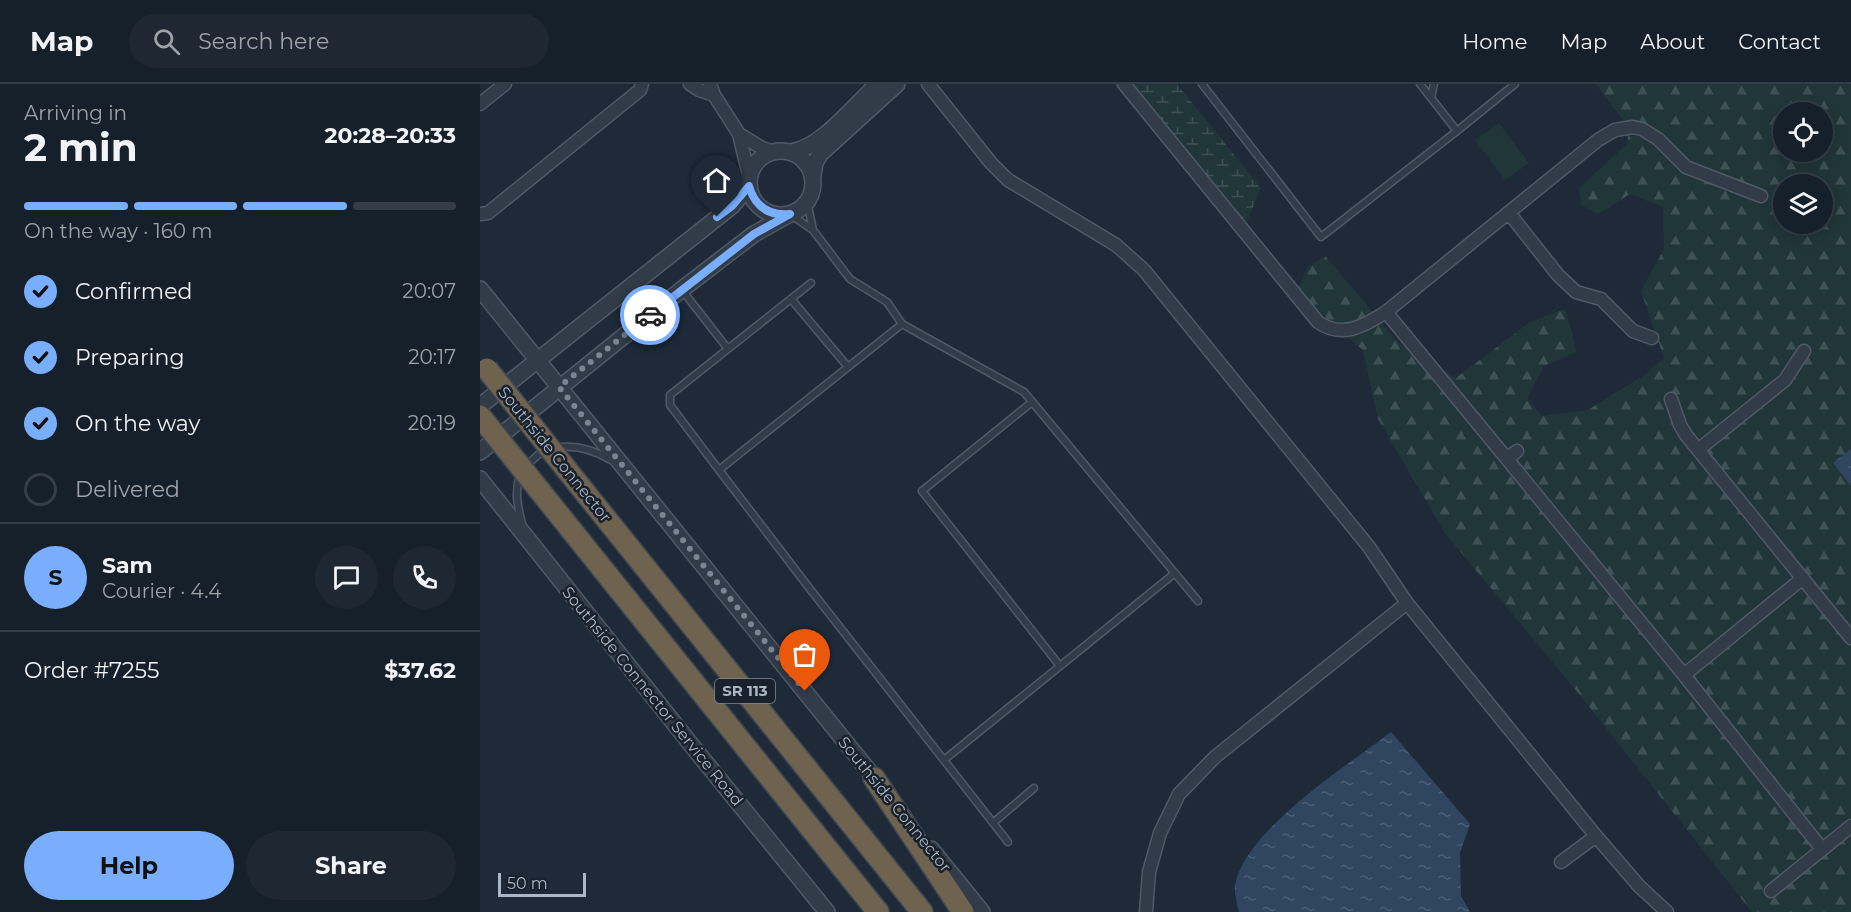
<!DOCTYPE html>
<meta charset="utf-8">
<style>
body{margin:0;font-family:Montserrat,sans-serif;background:#1f2832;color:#f1f3f6;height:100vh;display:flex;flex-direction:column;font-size:22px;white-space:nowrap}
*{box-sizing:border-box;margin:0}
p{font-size:20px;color:#9ea3a8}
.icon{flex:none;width:33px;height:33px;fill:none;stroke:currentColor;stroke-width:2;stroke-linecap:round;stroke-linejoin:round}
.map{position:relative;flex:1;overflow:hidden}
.side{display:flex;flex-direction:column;background:#16202a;width:480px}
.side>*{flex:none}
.tools{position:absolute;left:1293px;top:18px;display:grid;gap:12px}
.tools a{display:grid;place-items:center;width:60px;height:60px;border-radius:50%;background:#16202a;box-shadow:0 3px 15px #0003,0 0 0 2px #353e47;font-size:30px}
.scale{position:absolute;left:18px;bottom:15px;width:88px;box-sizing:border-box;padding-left:6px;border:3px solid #acb6c5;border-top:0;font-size:16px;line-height:21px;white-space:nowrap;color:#acb6c5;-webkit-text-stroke:4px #18212c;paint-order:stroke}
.pin{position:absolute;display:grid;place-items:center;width:51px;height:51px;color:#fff;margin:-62px -26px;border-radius:50% 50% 50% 0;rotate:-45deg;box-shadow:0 0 6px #0007}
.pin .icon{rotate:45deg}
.courier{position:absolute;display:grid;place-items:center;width:60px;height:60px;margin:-30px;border:4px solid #79aefd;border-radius:50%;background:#fff;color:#222;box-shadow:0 2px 8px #0007}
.summary em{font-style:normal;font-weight:700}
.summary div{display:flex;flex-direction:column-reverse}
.summary{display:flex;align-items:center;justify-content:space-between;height:102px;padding:0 24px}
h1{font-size:39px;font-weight:700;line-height:45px}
.bar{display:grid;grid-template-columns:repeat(4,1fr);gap:9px 6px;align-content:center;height:72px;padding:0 24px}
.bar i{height:8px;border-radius:4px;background:#353e47}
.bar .selected{background:#79aefd}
.bar p{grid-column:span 4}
.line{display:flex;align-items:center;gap:15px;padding:0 24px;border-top:2px solid #353e47}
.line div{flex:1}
.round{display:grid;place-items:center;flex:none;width:63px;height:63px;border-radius:32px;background:#1f2832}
ol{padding:0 24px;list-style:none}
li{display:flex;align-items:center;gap:18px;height:66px}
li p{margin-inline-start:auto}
li .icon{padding:6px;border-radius:50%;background:#79aefd;color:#111;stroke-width:4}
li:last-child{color:#9ea3a8}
li i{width:33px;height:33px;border:3px solid #353e47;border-radius:50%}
.cta{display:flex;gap:12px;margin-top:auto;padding:12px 24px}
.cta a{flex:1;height:69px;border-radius:36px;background:#79aefd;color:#111;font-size:24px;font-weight:700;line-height:69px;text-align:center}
.cta a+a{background:#1f2832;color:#f1f3f6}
header{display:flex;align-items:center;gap:36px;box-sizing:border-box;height:84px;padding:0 30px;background:#16202a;border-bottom:2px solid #353e47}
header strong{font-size:28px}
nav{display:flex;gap:33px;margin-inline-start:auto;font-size:21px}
.search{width:420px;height:54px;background:#1f2832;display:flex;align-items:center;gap:15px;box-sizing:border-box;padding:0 21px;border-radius:33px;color:#9ea3a8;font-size:22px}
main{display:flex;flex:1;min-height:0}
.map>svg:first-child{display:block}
.green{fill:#203639}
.forest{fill:url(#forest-firs);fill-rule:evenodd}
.wetland{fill:url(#wetland-marsh)}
.water{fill:url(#water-ripples)}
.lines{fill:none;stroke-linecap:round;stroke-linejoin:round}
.service-casing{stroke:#505966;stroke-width:9}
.minor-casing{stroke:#505966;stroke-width:15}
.tertiary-casing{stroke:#505966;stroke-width:18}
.motorway-casing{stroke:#3d4652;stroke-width:24}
.service{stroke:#323b48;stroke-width:6}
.minor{stroke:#323b48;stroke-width:12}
.tertiary{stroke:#323b48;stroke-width:15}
.motorway{stroke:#6f624e;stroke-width:21}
.motorway-bridge-casing{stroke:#3d4652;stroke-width:24;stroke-linecap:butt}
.motorway-bridge{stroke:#6f624e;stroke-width:21}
.done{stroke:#7a8594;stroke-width:6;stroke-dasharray:0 10.8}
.route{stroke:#79aefd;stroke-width:8}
.labels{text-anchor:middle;stroke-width:5;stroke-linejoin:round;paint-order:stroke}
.shield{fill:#18212c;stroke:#808997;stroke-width:1.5}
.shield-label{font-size:15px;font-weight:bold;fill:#acb6c5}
.street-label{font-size:16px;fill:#acb6c5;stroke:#18212c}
</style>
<header>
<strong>Map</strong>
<div class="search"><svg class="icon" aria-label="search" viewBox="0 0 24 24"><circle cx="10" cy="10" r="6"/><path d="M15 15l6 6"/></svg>Search here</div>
<nav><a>Home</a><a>Map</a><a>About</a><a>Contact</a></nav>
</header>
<main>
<section class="side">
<div class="summary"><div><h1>2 min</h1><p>Arriving in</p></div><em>20:28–20:33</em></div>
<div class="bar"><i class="selected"></i><i class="selected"></i><i class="selected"></i><i></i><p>On the way · 160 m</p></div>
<ol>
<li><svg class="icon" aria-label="check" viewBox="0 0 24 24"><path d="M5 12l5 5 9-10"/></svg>Confirmed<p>20:07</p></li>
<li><svg class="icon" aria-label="check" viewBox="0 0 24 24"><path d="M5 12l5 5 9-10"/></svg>Preparing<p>20:17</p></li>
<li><svg class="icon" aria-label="check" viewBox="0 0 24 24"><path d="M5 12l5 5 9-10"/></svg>On the way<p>20:19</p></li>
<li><i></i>Delivered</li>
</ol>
<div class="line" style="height:108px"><b class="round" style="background:#79aefd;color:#111">S</b><div><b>Sam</b><p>Courier · 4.4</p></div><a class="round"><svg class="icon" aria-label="chat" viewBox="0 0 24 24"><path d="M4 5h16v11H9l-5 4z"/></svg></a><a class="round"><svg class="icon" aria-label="phone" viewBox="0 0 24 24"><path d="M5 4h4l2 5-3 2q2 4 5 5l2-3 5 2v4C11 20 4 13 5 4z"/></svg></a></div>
<div class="line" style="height:78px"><div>Order #7255</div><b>$37.62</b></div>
<div class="cta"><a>Help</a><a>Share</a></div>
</section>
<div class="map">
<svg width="1371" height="828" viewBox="0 0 1371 828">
<defs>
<pattern id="forest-firs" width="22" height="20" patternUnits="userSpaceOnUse" patternTransform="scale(1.5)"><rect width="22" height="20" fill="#203639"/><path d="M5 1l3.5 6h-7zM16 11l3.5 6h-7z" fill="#3e5154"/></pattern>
<pattern id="wetland-marsh" width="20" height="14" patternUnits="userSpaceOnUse" patternTransform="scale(1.5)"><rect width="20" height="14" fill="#203639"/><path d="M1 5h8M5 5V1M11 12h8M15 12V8" fill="none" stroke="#3e5154"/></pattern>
<pattern id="water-ripples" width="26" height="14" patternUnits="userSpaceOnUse" patternTransform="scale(1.5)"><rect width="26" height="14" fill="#304560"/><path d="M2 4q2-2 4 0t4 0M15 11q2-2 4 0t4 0" fill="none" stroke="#4b5e75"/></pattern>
</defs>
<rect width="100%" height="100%" fill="#1e2a38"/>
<path class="green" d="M1019,39L1049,79L1025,96L995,56Z"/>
<path class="forest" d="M1116,0H1371V828H1272L1099,610L965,449L898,335L883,266L850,238L818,205L828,183L845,172L920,260L976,294L1050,238L1085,225L1092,249L1096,268L1064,282L1047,314L1061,332L1108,326L1163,292L1184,274L1161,207L1184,165L1183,123L1150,110L1118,130L1101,121L1099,104L1147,60L1149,44ZM1304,28H1342V68H1304ZM1304,100H1342V140H1304Z"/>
<path class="wetland" d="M634,0H697L781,104L764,145Z"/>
<path class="water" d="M1371,365V402L1353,379Z
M911,648L990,740L980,769L981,812L990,828H759C757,820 754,808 755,801C765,746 868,681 911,648Z"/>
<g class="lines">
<g class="service-casing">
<path id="service" d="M722,0L841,153L977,47L940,0
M951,14L954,0
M977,47L1035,0
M327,117L333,146
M311,131L333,146L370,195L407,218L422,240
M331,199L190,311V321L239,386L422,240L544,308L718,517
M202,206L248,265
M311,215L368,283
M552,318L442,407L580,582
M75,364C95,360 114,366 131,376
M45,383L60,369L65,367
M239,386L330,505L528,758
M40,391C34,409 38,423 42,440
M464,676L695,489
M513,739L554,704"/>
</g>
<g class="minor-casing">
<path id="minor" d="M210,0L219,6L234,11L230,0
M448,0L511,79L528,96L636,161L664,186L889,463L927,519L1116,752L1159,802L1187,828
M644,0L838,238C862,255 884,242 906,228L1118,56L1135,46L1153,43L1162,45L1178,55L1206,83L1281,112
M234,11L259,50L270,96
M0,20L25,0
M259,50L282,64L294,68
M1029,129L1078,191L1096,208L1121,215L1153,247L1172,254
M0,130L8,129L160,6L162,0
M906,228L1027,375L1037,367
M1191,315L1200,341L1206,351L1371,554
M1218,366L1305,296L1324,267
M1027,375L1204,591L1342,765
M1204,591L1323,494
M1081,778L1116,752
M1291,807L1371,742
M666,828L669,788L680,749L699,710L735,673L927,519"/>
</g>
<g class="tertiary-casing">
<path id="tertiary" d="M269 99a32 32 0 1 1 64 0a32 32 0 1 1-64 0Z
M311,68C343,63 374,21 398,0
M333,92L335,79L340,70L417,0
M0,205L401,702
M0,322L252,122L269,102
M0,368L201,206L274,150L310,130
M0,395L213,663L347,828
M451,765L502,828"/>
</g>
<g class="motorway-casing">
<path id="motorway" d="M87,386L442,828
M60,407L398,828
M394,694L483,828"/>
</g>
<use href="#service" class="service"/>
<use href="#minor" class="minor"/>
<use href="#tertiary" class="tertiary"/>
<use href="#motorway" class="motorway"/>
<g class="motorway-bridge-casing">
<path id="motorway-bridge" d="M7,285L87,386
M0,332L60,407"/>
</g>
<use href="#motorway-bridge" class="motorway-bridge"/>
</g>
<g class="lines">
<path class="done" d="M170,231L79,303L325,607"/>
<path class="route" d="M170,231L274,150L310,130C289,132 275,123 269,102L252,122L237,133"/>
</g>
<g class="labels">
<rect class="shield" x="235" y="595" width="60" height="24" rx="4.5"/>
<g class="shield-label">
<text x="265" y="612">SR 113</text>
</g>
<g class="street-label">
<text transform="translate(75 370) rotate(51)" y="6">Southside Connector</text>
<text transform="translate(173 612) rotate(51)" y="6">Southside Connector Service Road</text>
<text transform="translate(415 720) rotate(51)" y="6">Southside Connector</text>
</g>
</g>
</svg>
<div class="tools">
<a><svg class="icon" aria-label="locate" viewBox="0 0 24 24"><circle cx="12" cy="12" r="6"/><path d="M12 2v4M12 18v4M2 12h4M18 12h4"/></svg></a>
<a><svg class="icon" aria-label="layers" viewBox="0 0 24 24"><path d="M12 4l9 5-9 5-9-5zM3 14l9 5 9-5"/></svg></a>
</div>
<div class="scale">50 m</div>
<div class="pin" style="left:325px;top:607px;background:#ea580c"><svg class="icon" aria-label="bag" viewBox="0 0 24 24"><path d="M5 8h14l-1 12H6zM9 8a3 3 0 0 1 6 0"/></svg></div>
<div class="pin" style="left:237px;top:133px;background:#1f2937"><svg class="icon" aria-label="home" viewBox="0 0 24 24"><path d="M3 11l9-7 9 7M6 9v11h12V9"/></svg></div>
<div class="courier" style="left:170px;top:231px"><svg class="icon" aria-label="car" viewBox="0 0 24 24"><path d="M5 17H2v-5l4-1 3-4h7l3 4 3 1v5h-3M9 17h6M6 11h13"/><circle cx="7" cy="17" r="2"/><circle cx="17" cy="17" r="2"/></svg></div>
</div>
</main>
